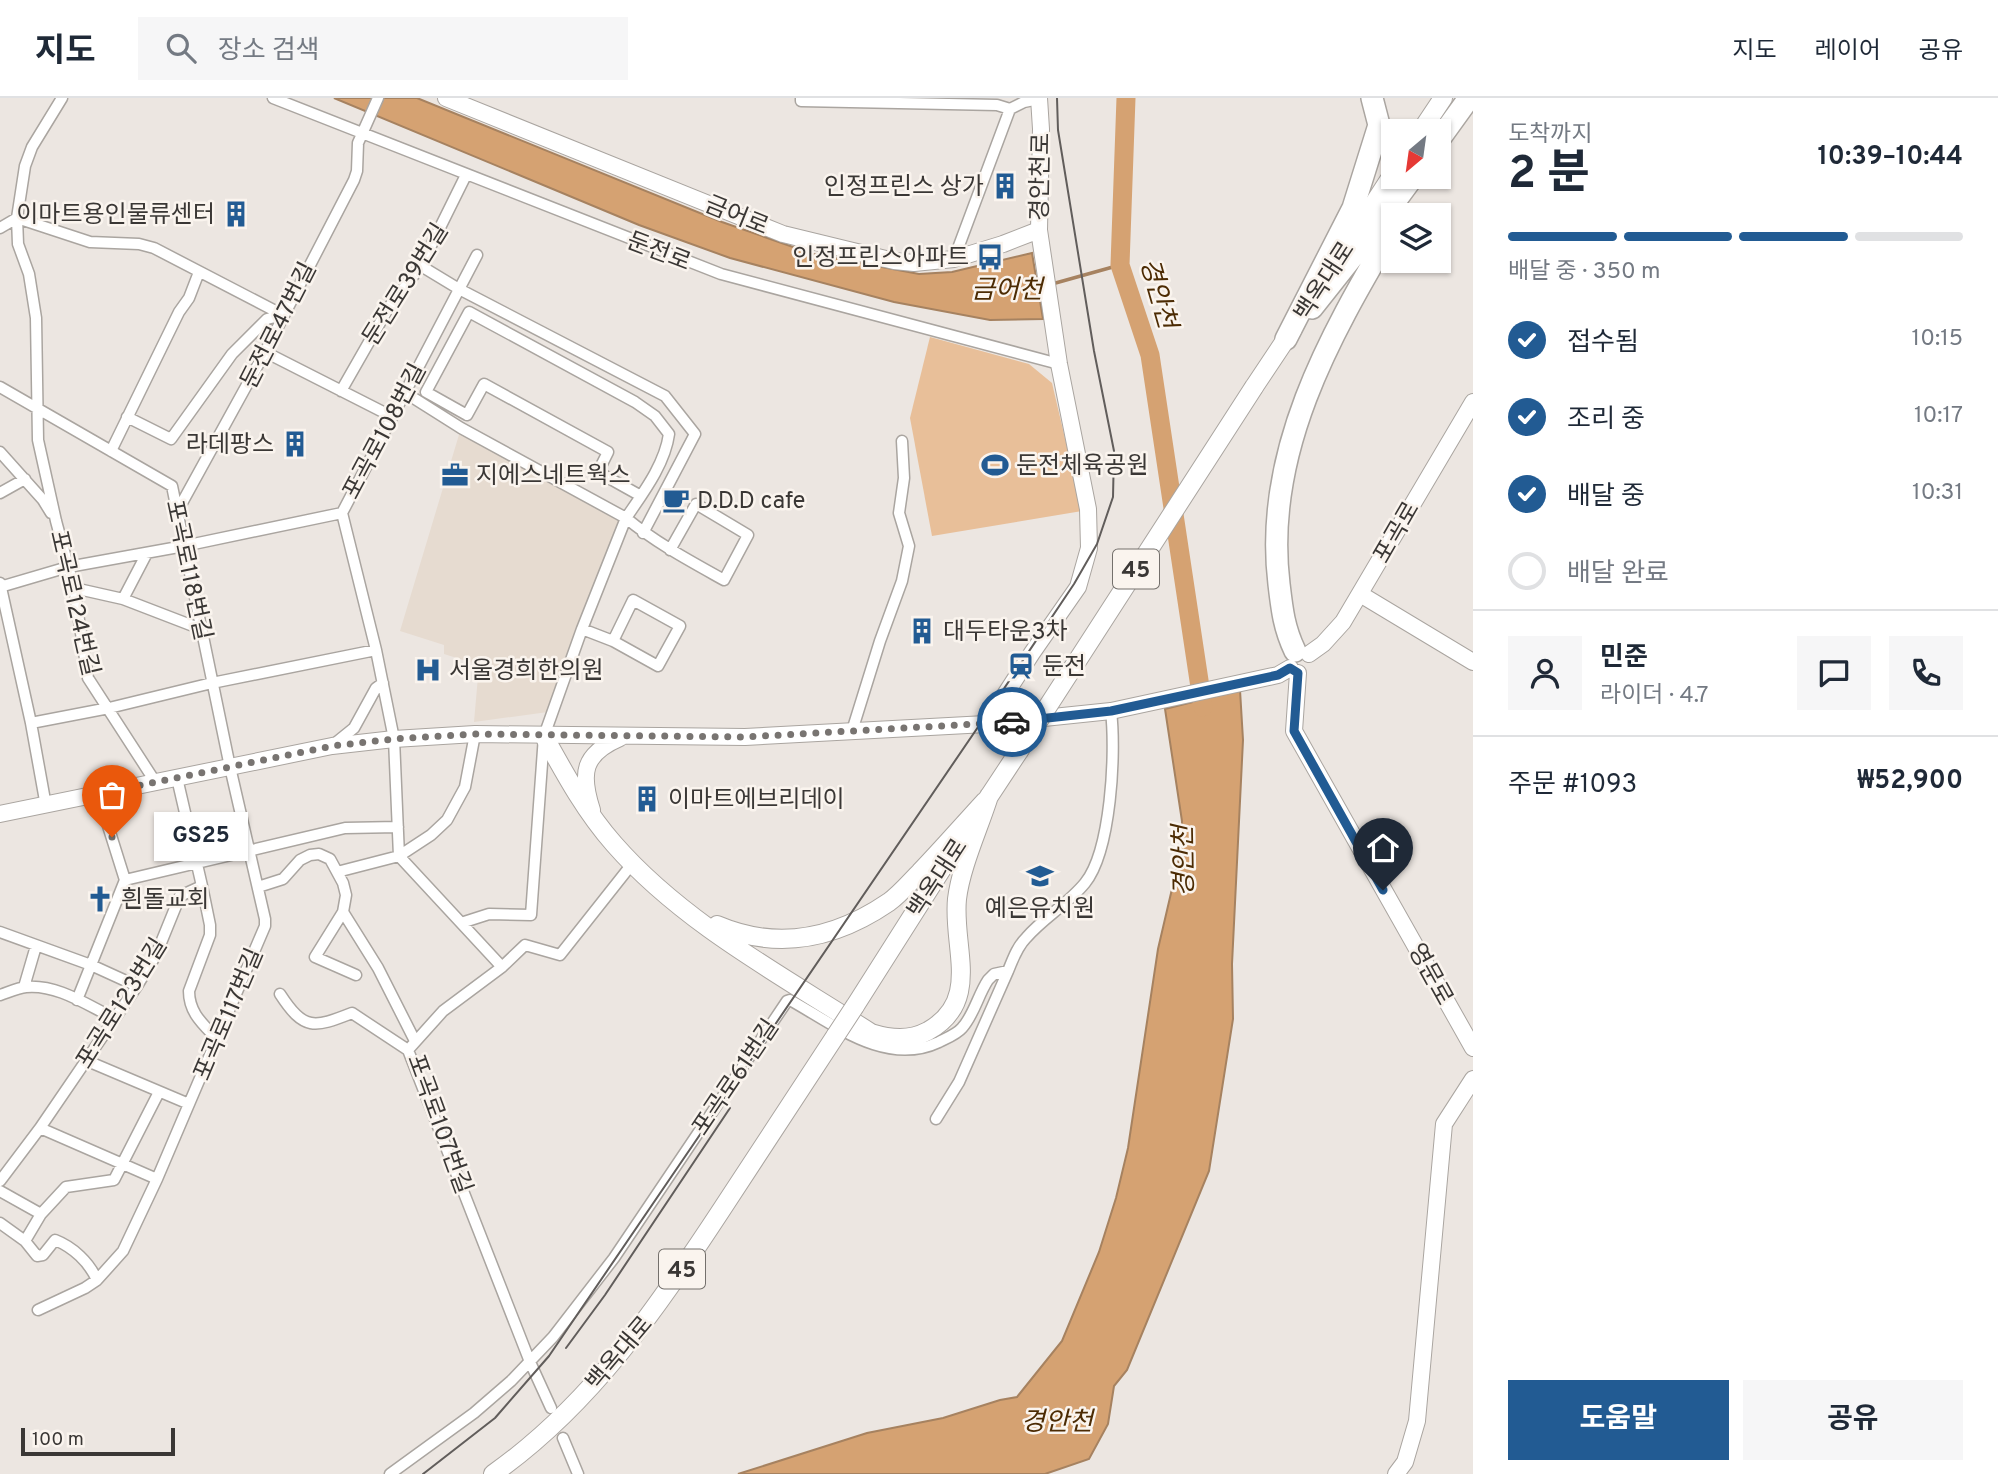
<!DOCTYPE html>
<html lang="ko">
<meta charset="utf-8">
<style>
body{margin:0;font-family:Overpass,"Noto Sans KR",sans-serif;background:#f6f6f7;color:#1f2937;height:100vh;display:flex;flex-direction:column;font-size:26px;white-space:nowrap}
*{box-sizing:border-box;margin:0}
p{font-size:23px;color:#747a83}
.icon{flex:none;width:38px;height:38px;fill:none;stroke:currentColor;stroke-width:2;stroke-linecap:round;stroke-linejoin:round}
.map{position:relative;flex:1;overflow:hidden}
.drawer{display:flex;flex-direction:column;background:#fff;width:525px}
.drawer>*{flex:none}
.needle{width:46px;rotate:209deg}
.buttons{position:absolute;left:1381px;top:21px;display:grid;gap:14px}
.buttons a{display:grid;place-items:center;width:70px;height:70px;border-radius:0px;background:#fff;box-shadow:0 2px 5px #0004;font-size:35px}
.scale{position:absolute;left:21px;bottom:18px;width:154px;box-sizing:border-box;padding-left:7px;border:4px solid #3a3735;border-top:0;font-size:19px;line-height:24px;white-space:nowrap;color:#3a3735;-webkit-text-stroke:5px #faf4ee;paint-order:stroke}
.pin{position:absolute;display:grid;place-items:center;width:60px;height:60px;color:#fff;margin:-72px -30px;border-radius:50% 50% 50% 0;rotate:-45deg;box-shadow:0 0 7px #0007}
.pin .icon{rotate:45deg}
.courier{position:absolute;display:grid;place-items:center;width:70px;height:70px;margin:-35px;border:5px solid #225b93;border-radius:50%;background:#fff;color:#222;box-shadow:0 2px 9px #0007}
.bubble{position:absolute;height:49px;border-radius:0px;background:#fff;box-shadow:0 2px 5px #0004;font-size:23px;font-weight:700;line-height:49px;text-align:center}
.overview em{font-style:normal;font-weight:700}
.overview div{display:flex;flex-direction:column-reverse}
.overview{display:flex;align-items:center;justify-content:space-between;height:119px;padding:0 35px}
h1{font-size:46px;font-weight:700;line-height:52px}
.bar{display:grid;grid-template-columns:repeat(4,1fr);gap:10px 7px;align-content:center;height:84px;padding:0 35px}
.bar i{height:9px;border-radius:5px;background:#e0e1e3}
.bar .selected{background:#225b93}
.bar p{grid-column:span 4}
.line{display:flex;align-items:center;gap:18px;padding:0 35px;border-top:2px solid #e0e1e3}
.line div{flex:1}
.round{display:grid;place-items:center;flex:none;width:74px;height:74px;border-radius:0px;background:#f6f6f7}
ol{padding:0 35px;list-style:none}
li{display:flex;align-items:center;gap:21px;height:77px}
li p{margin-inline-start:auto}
li .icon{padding:7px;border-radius:50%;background:#225b93;color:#fff;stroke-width:4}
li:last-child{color:#747a83}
li i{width:38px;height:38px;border:4px solid #e0e1e3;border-radius:50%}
.button{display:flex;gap:14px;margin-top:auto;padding:14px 35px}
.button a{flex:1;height:80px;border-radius:0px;background:#225b93;color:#fff;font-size:28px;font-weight:700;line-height:80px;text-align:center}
.button a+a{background:#f6f6f7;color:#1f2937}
header{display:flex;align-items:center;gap:42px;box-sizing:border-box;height:98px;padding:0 35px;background:#fff;border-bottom:2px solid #e0e1e3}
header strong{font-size:33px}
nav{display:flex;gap:38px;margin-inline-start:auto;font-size:24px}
.search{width:490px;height:63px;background:#f6f6f7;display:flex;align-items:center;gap:18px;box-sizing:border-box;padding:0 24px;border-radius:0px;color:#747a83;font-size:26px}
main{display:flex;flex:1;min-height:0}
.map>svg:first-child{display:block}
.built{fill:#e6dbd0}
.green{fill:#e8bf99}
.water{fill:#d5a272;stroke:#a68260;stroke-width:2}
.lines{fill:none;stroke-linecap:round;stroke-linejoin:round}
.stream{stroke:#a68260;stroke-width:3.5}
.river{stroke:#d5a272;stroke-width:19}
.street-casing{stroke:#aaa5a0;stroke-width:13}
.secondary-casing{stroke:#aaa5a0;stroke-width:18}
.primary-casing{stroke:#aaa5a0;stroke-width:20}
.highway-casing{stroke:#aaa5a0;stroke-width:24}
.street{stroke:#fff;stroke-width:10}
.secondary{stroke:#fff;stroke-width:16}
.primary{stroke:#fff;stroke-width:18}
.highway{stroke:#fff;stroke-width:21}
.tram{stroke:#615d5b;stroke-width:2}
.primary-bridge-casing{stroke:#aaa5a0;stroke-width:20;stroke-linecap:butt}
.primary-bridge{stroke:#fff;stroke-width:18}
.done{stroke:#787471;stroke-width:7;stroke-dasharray:0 12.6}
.route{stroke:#225b93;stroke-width:9}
.labels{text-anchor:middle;stroke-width:5;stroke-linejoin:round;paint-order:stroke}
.shield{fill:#faf4ee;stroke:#74706c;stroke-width:2}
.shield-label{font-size:23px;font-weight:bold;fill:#3a3735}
.street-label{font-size:24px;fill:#3a3735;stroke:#faf4ee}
.poi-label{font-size:24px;fill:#3a3735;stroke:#faf4ee;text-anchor:start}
.water-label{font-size:26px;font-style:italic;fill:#4c2b03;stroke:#faf4ee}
</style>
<header>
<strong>지도</strong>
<div class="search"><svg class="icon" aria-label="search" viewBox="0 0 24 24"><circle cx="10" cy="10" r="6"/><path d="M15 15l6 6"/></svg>장소 검색</div>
<nav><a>지도</a><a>레이어</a><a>공유</a></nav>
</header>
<main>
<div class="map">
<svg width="1473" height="1376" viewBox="0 0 1473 1376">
<rect width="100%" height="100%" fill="#ece6e1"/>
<path class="built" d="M461,330L626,420L555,613L474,624L479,567L444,556V547L400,533Z"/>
<path class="green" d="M930,239L1029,266L1052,285L1082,413L932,438L910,320Z"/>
<path class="water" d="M334,0H417L722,124L813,156L919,176L952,174L1032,155L1043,221L990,222L894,204L730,160L639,127Z
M1240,592L1243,642L1232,866L1233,921L1209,1073L1127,1272L1114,1288L1108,1326L1089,1361L1045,1376H738L867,1335L943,1320L1000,1302L1017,1299L1062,1243L1099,1154L1116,1100L1128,1050L1158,851L1182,748V723L1165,611Z"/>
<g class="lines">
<path class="stream" d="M1052,186L1120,167"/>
<path class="river" d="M1126,0L1120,167L1150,257L1203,609"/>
<g class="street-casing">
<path id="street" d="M273,0L721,176L1059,266
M801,0V3L997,7L1010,11
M0,130L17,120L25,68L32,49L62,0
M477,157L342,415L376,552L394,641L399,758L502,869L443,913L408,952L530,1264L551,1310
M954,161L1010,11L1024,4L1039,1
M421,168L459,191L665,298L695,336L643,435
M265,254L391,318
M0,289L172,388L230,669L265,821V828L157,1081L123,1153L97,1182L85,1190L38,1212
M341,293L389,209L421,168L466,77
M404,294L461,330L626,420L582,531L544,638L531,817L489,816L461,825
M127,319L171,341L232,256L267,221L283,217
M111,353L179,214L189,200L199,174
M0,354L43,402L51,415
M0,395L25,381
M641,398L598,374L608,354L484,286L467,317L426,294L469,214L635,304L655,318L669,336C665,366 643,395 626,420C656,445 690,463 724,482L748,437L696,406L670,452
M177,414L265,254L354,82L357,73L358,45L378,0
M0,485L31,625L46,708
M0,489L68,469L184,448L342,415
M74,490L123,501L201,531
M123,501L147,455
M582,531L613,543L658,568L680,528L633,502L613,543
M31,625L109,610L212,585L376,552
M852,633L880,543L902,483L909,448L899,415L904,380L902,343
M333,647L354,630L376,590L383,585
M156,685L88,580L74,490L56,423L38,342L36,220L29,176L18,146L17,120L90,144L139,146L154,150L283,217
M337,774L399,758L431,737L447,722L465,689L475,636
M125,782L345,730L398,729
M202,788L210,827V837L189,893C189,915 203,926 217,941
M258,789L283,781L300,762L310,757L319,756L330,761L343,785L346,797L343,814L315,859L356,877
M343,814L378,870L415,943
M0,834L91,867L137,888
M502,869L525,847L560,857L632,766
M24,889L36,848
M280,896C304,933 314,930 352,915L408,952
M0,897C9,894 18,890 26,889C57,886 87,907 114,920
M77,902L125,782L98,696
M85,962L189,1006
M936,1021L959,984L1008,873
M40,1030L157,1081
M0,1083L40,1030L137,888L156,857L180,798L202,788L177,680
M0,1093L41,1116
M0,1125L25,1143L37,1158L43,1157L55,1142C73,1149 89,1164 97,1182
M25,1143L41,1116L66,1089L114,1082L159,994
M563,1340L578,1376
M390,1376L474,1315L511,1283L553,1239L614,1160L787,903L790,902C835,927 886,969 939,944C947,940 957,936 962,930C974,917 978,897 988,882L994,876L1008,873C1013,861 1017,849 1026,840C1043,820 1068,806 1085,785C1111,753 1116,655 1111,613"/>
</g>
<g class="secondary-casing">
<path id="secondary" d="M446,0L783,136L894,163L914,165L954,161L1003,146L1039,132
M1360,496L1473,564
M1309,556L1323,546L1343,524L1473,304
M1298,575L1294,633L1473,950
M986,626L1032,555L1078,489L1089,450L1088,411L1059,266L1039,132L1041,31L1039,0
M592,712C580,675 583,656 620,640
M0,716L332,648L394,641L475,636L745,639L986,626L1111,613L1278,577L1290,570
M1396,1376L1405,1364L1417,1323L1444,1026L1473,981"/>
</g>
<g class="primary-casing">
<path id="primary" d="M1421,33L1443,0
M1328,176L1393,76
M1254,289L1292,232
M544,638C565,676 585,713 614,746C684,826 783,878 871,935C891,941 909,943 928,933C982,903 952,849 957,801C961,768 979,730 989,698
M984,706L1019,653
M717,827C778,853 835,841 889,804C900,796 910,784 920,774C942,751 963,727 985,703
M855,908L961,741
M493,1376C591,1307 657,1210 722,1111C760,1053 798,995 836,937"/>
</g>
<g class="highway-casing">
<path id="highway" d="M1438,43L1469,0
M1312,210L1377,128L1413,79
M1286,241L1353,110L1379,27L1372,0
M1295,553C1284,530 1282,512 1279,486C1263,355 1329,239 1393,131"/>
</g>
<use href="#street" class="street"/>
<use href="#secondary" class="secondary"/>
<use href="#primary" class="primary"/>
<use href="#highway" class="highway"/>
<path class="tram" d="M566,1250L605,1197L730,1010
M423,1376L495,1320L549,1258L991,610L1074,486L1097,446L1113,399L1114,353L1094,253L1058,32L1057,0"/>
<g class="primary-bridge-casing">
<path id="primary-bridge" d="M1019,653L1254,289
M836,937L855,908"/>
</g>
<use href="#primary-bridge" class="primary-bridge"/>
</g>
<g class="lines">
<path class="done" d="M112,739L98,696L332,648L394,641L475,636L745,639L1012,624"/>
<path class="route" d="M1012,624L1111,613L1278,577L1290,570L1298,575L1294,633L1383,792"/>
</g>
<defs>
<g id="building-bare" transform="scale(2.1)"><path d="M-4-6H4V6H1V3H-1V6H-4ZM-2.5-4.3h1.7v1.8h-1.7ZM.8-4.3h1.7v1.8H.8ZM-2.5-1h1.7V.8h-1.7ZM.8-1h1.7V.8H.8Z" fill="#225b93" stroke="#faf4ee" stroke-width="2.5" paint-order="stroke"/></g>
<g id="bus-bare" transform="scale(2.1)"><path d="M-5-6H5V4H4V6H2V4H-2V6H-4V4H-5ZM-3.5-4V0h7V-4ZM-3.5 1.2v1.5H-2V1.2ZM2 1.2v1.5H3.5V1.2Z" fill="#225b93" stroke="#faf4ee" stroke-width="2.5" paint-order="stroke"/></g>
<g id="stadium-bare" transform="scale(2.1)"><path d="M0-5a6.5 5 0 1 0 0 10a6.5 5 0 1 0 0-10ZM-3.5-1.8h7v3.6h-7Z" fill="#225b93" stroke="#faf4ee" stroke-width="2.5" paint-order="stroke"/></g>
<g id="office-bare" transform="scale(2.1)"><path d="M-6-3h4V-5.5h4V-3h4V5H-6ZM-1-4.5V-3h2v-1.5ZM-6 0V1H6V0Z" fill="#225b93" stroke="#faf4ee" stroke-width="2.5" paint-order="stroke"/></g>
<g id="cafe-bare" transform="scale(2.1)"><path d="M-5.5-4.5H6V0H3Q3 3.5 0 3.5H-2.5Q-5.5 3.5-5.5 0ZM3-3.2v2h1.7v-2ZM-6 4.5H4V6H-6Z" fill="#225b93" stroke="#faf4ee" stroke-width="2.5" paint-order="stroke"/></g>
<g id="station-bare" transform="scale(2.1)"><path d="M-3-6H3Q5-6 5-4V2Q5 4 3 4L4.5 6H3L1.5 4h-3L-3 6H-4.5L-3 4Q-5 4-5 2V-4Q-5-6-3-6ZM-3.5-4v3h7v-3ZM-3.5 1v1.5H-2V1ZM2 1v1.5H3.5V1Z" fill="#225b93" stroke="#faf4ee" stroke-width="2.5" paint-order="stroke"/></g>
<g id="hospital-bare" transform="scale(2.1)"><path d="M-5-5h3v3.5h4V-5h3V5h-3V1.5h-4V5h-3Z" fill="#225b93" stroke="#faf4ee" stroke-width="2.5" paint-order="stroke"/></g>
<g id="school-bare" transform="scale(2.1)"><path d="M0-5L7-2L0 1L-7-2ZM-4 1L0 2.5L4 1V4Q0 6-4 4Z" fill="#225b93" stroke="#faf4ee" stroke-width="2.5" paint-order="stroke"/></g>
<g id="church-bare" transform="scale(2.1)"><path d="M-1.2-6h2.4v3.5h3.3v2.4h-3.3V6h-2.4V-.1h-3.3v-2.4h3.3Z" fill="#225b93" stroke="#faf4ee" stroke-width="2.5" paint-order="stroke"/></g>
</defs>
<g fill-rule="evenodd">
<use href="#building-bare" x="1005" y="88"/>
<use href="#building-bare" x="236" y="116"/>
<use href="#bus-bare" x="990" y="159"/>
<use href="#building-bare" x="295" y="346"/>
<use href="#stadium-bare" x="995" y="367"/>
<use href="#office-bare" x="455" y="377"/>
<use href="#cafe-bare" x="676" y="402"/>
<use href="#building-bare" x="922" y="533"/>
<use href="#station-bare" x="1021" y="568"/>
<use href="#hospital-bare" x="428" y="572"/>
<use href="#building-bare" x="647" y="701"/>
<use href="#school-bare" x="1040" y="778"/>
<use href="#church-bare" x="100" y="801"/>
</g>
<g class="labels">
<g class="shield">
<rect x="1113" y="451.5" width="46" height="39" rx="5"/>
<rect x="659" y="1151.5" width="46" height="39" rx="5"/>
</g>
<g class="shield-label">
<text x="1136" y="479">45</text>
<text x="682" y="1179">45</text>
</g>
<g class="street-label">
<text transform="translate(1040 79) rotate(-89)" y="8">경안천로</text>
<text transform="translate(737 117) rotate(22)" y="8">금어로</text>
<text transform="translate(659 153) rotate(21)" y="8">둔전로</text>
<text transform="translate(1324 183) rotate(-57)" y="8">백옥대로</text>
<text transform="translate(405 186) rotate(-58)" y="8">둔전로39번길</text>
<text transform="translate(278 227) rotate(-63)" y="8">둔전로47번길</text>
<text transform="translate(384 333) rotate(-62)" y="8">포곡로108번길</text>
<text transform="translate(1396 434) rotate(-60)" y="8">포곡로</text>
<text transform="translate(189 472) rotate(78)" y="8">포곡로118번길</text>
<text transform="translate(75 505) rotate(77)" y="8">포곡로124번길</text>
<text transform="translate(937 780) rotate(-57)" y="8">백옥대로</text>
<text transform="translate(1431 876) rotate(61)" y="8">영문로</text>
<text transform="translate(121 905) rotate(-58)" y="8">포곡로123번길</text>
<text transform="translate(228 916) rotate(-67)" y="8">포곡로117번길</text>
<text transform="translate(735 979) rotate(-56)" y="8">포곡로61번길</text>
<text transform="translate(440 1026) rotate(70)" y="8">포곡로107번길</text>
<text transform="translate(619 1255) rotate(-50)" y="8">백옥대로</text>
</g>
<g class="poi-label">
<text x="984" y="96" text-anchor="end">인정프린스 상가</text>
<text x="215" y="124" text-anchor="end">이마트용인물류센터</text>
<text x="969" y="167" text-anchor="end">인정프린스아파트</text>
<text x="274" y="354" text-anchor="end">라데팡스</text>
<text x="1016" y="375">둔전체육공원</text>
<text x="476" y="385">지에스네트웍스</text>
<text x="697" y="410">D.D.D cafe</text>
<text x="943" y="541">대두타운3차</text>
<text x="1042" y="576">둔전</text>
<text x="449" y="580">서울경희한의원</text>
<text x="668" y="709">이마트에브리데이</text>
<text x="121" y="809">흰돌교회</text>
<text x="1040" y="818" text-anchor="middle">예은유치원</text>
</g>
<g class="water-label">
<text x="1007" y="200">금어천</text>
<text transform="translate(1159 195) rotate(74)" y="9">경안천</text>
<text transform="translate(1183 763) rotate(-91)" y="9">경안천</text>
<text x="1057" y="1332">경안천</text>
</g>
</g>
</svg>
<div class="buttons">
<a><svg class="needle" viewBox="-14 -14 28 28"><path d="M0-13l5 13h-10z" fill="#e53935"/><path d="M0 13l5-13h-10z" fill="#747a83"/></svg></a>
<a><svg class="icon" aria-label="layers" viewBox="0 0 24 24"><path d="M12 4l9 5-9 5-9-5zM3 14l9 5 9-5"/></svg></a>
</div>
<div class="scale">100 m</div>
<div class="pin" style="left:112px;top:739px;background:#ea580c"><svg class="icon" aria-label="bag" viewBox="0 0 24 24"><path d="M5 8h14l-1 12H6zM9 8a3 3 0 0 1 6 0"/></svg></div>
<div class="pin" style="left:1383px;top:792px;background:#1f2937"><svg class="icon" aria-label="home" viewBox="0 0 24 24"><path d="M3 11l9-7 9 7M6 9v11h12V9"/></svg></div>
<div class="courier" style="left:1012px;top:624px"><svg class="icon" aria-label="car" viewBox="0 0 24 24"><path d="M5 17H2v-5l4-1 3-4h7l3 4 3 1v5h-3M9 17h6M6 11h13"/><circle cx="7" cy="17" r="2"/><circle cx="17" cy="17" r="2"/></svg></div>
<div class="bubble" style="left:154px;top:714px;width:94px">GS25</div>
</div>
<section class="drawer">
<div class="overview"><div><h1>2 분</h1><p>도착까지</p></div><em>10:39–10:44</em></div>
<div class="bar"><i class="selected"></i><i class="selected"></i><i class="selected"></i><i></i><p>배달 중 · 350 m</p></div>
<ol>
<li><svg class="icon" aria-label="check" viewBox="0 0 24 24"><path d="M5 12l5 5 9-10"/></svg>접수됨<p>10:15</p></li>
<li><svg class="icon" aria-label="check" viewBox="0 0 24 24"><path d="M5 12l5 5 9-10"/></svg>조리 중<p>10:17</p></li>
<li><svg class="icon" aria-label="check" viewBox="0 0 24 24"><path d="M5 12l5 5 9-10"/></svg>배달 중<p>10:31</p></li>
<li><i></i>배달 완료</li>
</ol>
<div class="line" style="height:126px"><a class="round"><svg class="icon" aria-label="person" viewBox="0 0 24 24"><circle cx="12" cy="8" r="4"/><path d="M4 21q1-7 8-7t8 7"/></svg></a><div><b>민준</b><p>라이더 · 4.7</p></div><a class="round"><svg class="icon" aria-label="chat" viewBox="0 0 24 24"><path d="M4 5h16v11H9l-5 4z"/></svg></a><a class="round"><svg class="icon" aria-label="phone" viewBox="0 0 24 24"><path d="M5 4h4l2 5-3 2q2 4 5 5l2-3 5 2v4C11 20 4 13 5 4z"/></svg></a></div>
<div class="line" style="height:91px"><div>주문 #1093</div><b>₩52,900</b></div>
<div class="button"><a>도움말</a><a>공유</a></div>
</section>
</main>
